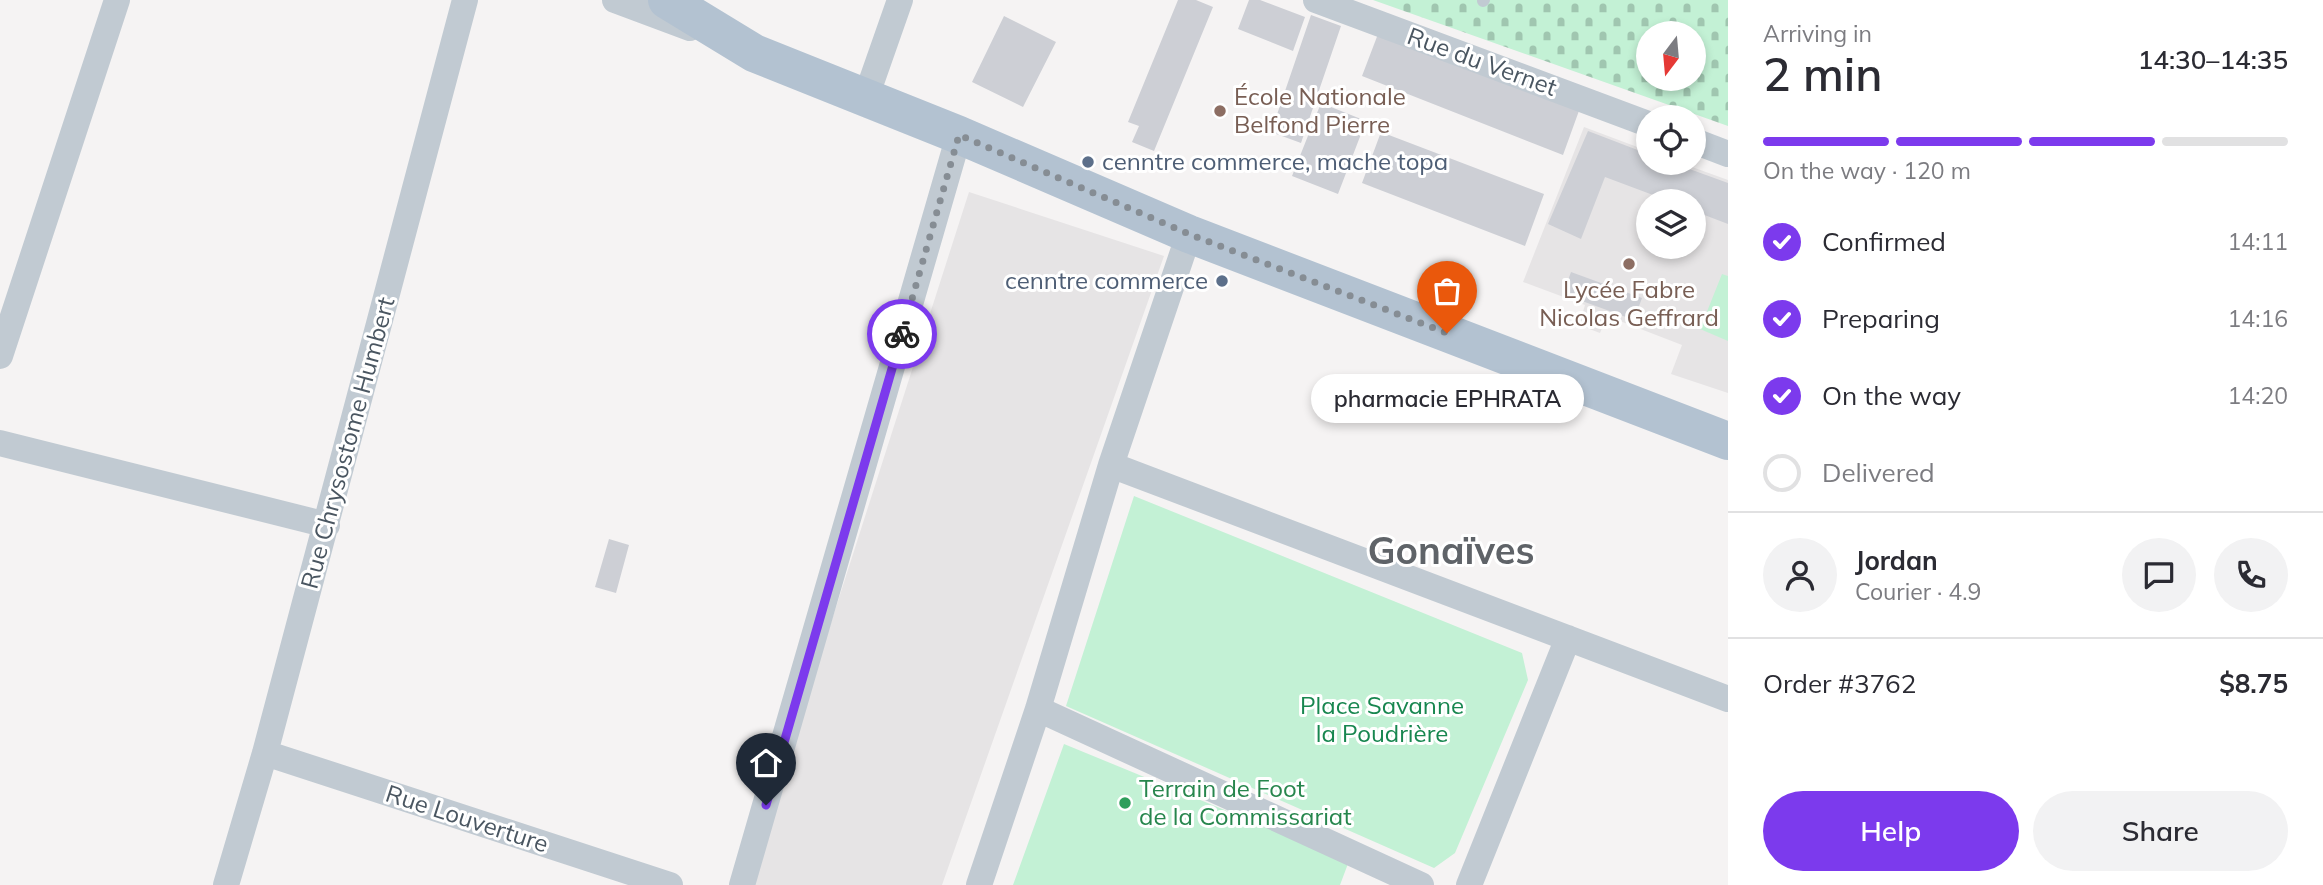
<!DOCTYPE html>
<meta charset="utf-8">
<style>
body{margin:0;font-family:Mulish,sans-serif;background:#f2f2f3;color:#2b2b33;height:100vh;display:flex;flex-direction:column;font-size:26px;white-space:nowrap}
*{box-sizing:border-box;margin:0}
p{font-size:23px;color:#7c7c81}
.icon{flex:none;width:38px;height:38px;fill:none;stroke:currentColor;stroke-width:2;stroke-linecap:round;stroke-linejoin:round}
.map{position:relative;flex:1;overflow:hidden}
.sheet{display:flex;flex-direction:column;background:#fff;width:595px}
.sheet>*{flex:none}
.needle{width:46px;rotate:196deg}
.fabs{position:absolute;left:1636px;top:21px;display:grid;gap:14px}
.fabs a{display:grid;place-items:center;width:70px;height:70px;border-radius:50%;background:#fff;box-shadow:0 4px 10px #0003;font-size:35px}
.pin{position:absolute;display:grid;place-items:center;width:60px;height:60px;color:#fff;margin:-72px -30px;border-radius:50% 50% 50% 0;rotate:-45deg;box-shadow:0 0 7px #0007}
.pin .icon{rotate:45deg}
.courier{position:absolute;display:grid;place-items:center;width:70px;height:70px;margin:-35px;border:5px solid #7c3aed;border-radius:50%;background:#fff;color:#222;box-shadow:0 2px 9px #0007}
.bubble{position:absolute;height:49px;border-radius:24px;background:#fff;box-shadow:0 4px 10px #0003;font-size:23px;font-weight:600;line-height:49px;text-align:center}
.headline em{font-style:normal;font-weight:600}
.headline div{display:flex;flex-direction:column-reverse}
.headline{display:flex;align-items:center;justify-content:space-between;height:119px;padding:0 35px}
h1{font-size:46px;font-weight:600;line-height:52px}
.bar{display:grid;grid-template-columns:repeat(4,1fr);gap:10px 7px;align-content:center;height:84px;padding:0 35px}
.bar i{height:9px;border-radius:5px;background:#e1e1e2}
.bar .active{background:#7c3aed}
.bar p{grid-column:span 4}
.line{display:flex;align-items:center;gap:18px;padding:0 35px;border-top:2px solid #e1e1e2}
.line div{flex:1}
.round{display:grid;place-items:center;flex:none;width:74px;height:74px;border-radius:37px;background:#f2f2f3}
ol{padding:0 35px;list-style:none}
li{display:flex;align-items:center;gap:21px;height:77px}
li p{margin-inline-start:auto}
li .icon{padding:7px;border-radius:50%;background:#7c3aed;color:#fff;stroke-width:4}
li:last-child{color:#7c7c81}
li i{width:38px;height:38px;border:4px solid #e1e1e2;border-radius:50%}
.button{display:flex;gap:14px;margin-top:auto;padding:14px 35px}
.button a{flex:1;height:80px;border-radius:42px;background:#7c3aed;color:#fff;font-size:28px;font-weight:600;line-height:80px;text-align:center}
.button a+a{background:#f2f2f3;color:#2b2b33}
main{display:flex;flex:1;min-height:0}
.map>svg:first-child{display:block}
.education{fill:#e6e4e5;fill-rule:evenodd}
.cemetery{fill:url(#cemetery-stones);fill-rule:evenodd}
.park{fill:#c3f1d5}
.building{fill:#cdcfd5}
.lines{fill:none;stroke-linecap:round;stroke-linejoin:round}
.lane{stroke:#c1cad2;stroke-width:12}
.street{stroke:#c1cad2;stroke-width:26}
.primary{stroke:#b3c2d1;stroke-width:38}
.done{stroke:#868d94;stroke-width:7;stroke-dasharray:0 12.6}
.route{stroke:#7c3aed;stroke-width:9}
.education-dot{fill:#8d6e63;stroke:#fff;stroke-width:2.5}
.service-dot{fill:#5c6f8a;stroke:#fff;stroke-width:2.5}
.leisure-dot{fill:#2e9e5b;stroke:#fff;stroke-width:2.5}
.labels{text-anchor:middle;stroke-width:6;stroke-linejoin:round;paint-order:stroke}
.street-label{font-size:24px;fill:#4a5661;stroke:#fff}
.education-label{font-size:24px;fill:#785e54;stroke:#fff;text-anchor:start}
.service-label{font-size:24px;fill:#4e5e75;stroke:#fff;text-anchor:start}
.park-label{font-size:24px;fill:#17864f;stroke:#fff}
.leisure-label{font-size:24px;fill:#27864d;stroke:#fff;text-anchor:start}
.town-label{font-size:38px;font-weight:bold;fill:#5f6368;stroke:#fff}
</style>
<main>
<div class="map">
<svg width="1728" height="885" viewBox="0 0 1728 885">
<defs>
<pattern id="cemetery-stones" width="16" height="16" patternUnits="userSpaceOnUse" patternTransform="scale(1.75)"><rect width="16" height="16" fill="#c3f1d5"/><path d="M2 7V4a2 2 0 0 1 4 0v3zM10 15v-3a2 2 0 0 1 4 0v3z" fill="#a0c6b0"/></pattern>
</defs>
<rect width="100%" height="100%" fill="#f5f3f3"/>
<path class="education" d="M1584,127L1648,151V163H1681L1728,180V393L1671,374L1682,345L1607,316L1600,333L1579,325L1585,305L1523,282ZM1648,201H1694V247H1648Z
M969,192L1164,256L942,885H747Z"/>
<path class="cemetery" d="M1373,0H1728V126ZM1648,33H1694V79H1648Z"/>
<path class="park" d="M1722,274L1728,276V341L1700,329Z
M1134,496L1522,653L1528,680L1455,853L1434,868L1066,706Z
M1064,744L1349,861L1340,885H1013Z"/>
<path class="building" d="M1178,0H1196L1213,7L1154,151L1132,142L1139,126L1128,122Z
M1249,0H1260L1305,17L1293,51L1238,29Z
M1311,15L1341,26L1301,143L1271,132Z
M1004,16L1056,42L1023,107L972,82Z
M1378,34L1580,108L1563,155L1362,76Z
M1321,103L1366,121L1338,194L1292,176Z
M1588,131L1648,154V163H1673L1728,183V224L1694,211V201H1669L1605,177L1581,239L1548,224Z
M1381,132L1544,194L1525,246L1362,183Z
M1571,272L1642,298L1634,320L1563,294Z
M609,539L629,545L616,593L595,587Z"/>
<g class="lines">
<path class="lane" d="M1483,1L1484,0"/>
<path class="street" d="M615,0L690,28
M1316,0L1648,124
M866,97L900,0
M1694,141L1728,154
M0,356L117,0
M0,443L327,525
M1111,465L1728,699
M1038,709L1421,885
M265,753L670,885
M226,885L265,753L465,0
M742,885L959,135
M979,885L1038,709L1111,465L1189,234
M1469,885L1568,638"/>
<path class="primary" d="M667,0L754,53L959,135L1189,234L1728,441"/>
</g>
<g class="lines">
<path class="done" d="M902,334L959,135L1189,234L1447,333"/>
<path class="route" d="M766,805L902,334"/>
</g>
<g class="education-dot">
<circle cx="1220" cy="111" r="7"/>
<circle cx="1629" cy="264" r="7"/>
</g>
<g class="service-dot">
<circle cx="1088" cy="162" r="7"/>
<circle cx="1222" cy="281" r="7"/>
</g>
<circle class="leisure-dot" cx="1125" cy="803" r="7"/>
<g class="labels">
<g class="street-label">
<text transform="translate(1482 62) rotate(20)" y="8">Rue du Vernet</text>
<text transform="translate(348 443) rotate(-75)" y="8">Rue Chrysostome Humbert</text>
<text transform="translate(467 819) rotate(18)" y="8">Rue Louverture</text>
</g>
<g class="education-label">
<text x="1234" y="105">École Nationale<tspan x="1234" dy="28">Belfond Pierre</tspan></text>
<text x="1629" y="298" text-anchor="middle">Lycée Fabre<tspan x="1629" dy="28">Nicolas Geffrard</tspan></text>
</g>
<g class="service-label">
<text x="1102" y="170">cenntre commerce, mache topa</text>
<text x="1208" y="289" text-anchor="end">cenntre commerce</text>
</g>
<g class="park-label">
<text x="1382" y="714">Place Savanne<tspan x="1382" dy="28">la Poudrière</tspan></text>
</g>
<g class="leisure-label">
<text x="1139" y="797">Terrain de Foot<tspan x="1139" dy="28">de la Commissariat</tspan></text>
</g>
<g class="town-label">
<text x="1451" y="564">Gonaïves</text>
</g>
</g>
</svg>
<div class="fabs">
<a><svg class="needle" viewBox="-14 -14 28 28"><path d="M0-13l5 13h-10z" fill="#e53935"/><path d="M0 13l5-13h-10z" fill="#7c7c81"/></svg></a>
<a><svg class="icon" aria-label="locate" viewBox="0 0 24 24"><circle cx="12" cy="12" r="6"/><path d="M12 2v4M12 18v4M2 12h4M18 12h4"/></svg></a>
<a><svg class="icon" aria-label="layers" viewBox="0 0 24 24"><path d="M12 4l9 5-9 5-9-5zM3 14l9 5 9-5"/></svg></a>
</div>
<div class="pin" style="left:1447px;top:333px;background:#ea580c"><svg class="icon" aria-label="bag" viewBox="0 0 24 24"><path d="M5 8h14l-1 12H6zM9 8a3 3 0 0 1 6 0"/></svg></div>
<div class="pin" style="left:766px;top:805px;background:#1f2937"><svg class="icon" aria-label="home" viewBox="0 0 24 24"><path d="M3 11l9-7 9 7M6 9v11h12V9"/></svg></div>
<div class="courier" style="left:902px;top:334px"><svg class="icon" aria-label="bike" viewBox="0 0 24 24"><circle cx="6" cy="16" r="4"/><circle cx="18" cy="16" r="4"/><path d="M6 16l4-8h5l3 8M10 8l3 8H6M13 5h3"/></svg></div>
<div class="bubble" style="left:1311px;top:374px;width:273px">pharmacie EPHRATA</div>
</div>
<section class="sheet">
<div class="headline"><div><h1>2 min</h1><p>Arriving in</p></div><em>14:30–14:35</em></div>
<div class="bar"><i class="active"></i><i class="active"></i><i class="active"></i><i></i><p>On the way · 120 m</p></div>
<ol>
<li><svg class="icon" aria-label="check" viewBox="0 0 24 24"><path d="M5 12l5 5 9-10"/></svg>Confirmed<p>14:11</p></li>
<li><svg class="icon" aria-label="check" viewBox="0 0 24 24"><path d="M5 12l5 5 9-10"/></svg>Preparing<p>14:16</p></li>
<li><svg class="icon" aria-label="check" viewBox="0 0 24 24"><path d="M5 12l5 5 9-10"/></svg>On the way<p>14:20</p></li>
<li><i></i>Delivered</li>
</ol>
<div class="line" style="height:126px"><a class="round"><svg class="icon" aria-label="person" viewBox="0 0 24 24"><circle cx="12" cy="8" r="4"/><path d="M4 21q1-7 8-7t8 7"/></svg></a><div><b>Jordan</b><p>Courier · 4.9</p></div><a class="round"><svg class="icon" aria-label="chat" viewBox="0 0 24 24"><path d="M4 5h16v11H9l-5 4z"/></svg></a><a class="round"><svg class="icon" aria-label="phone" viewBox="0 0 24 24"><path d="M5 4h4l2 5-3 2q2 4 5 5l2-3 5 2v4C11 20 4 13 5 4z"/></svg></a></div>
<div class="line" style="height:91px"><div>Order #3762</div><b>$8.75</b></div>
<div class="button"><a>Help</a><a>Share</a></div>
</section>
</main>
